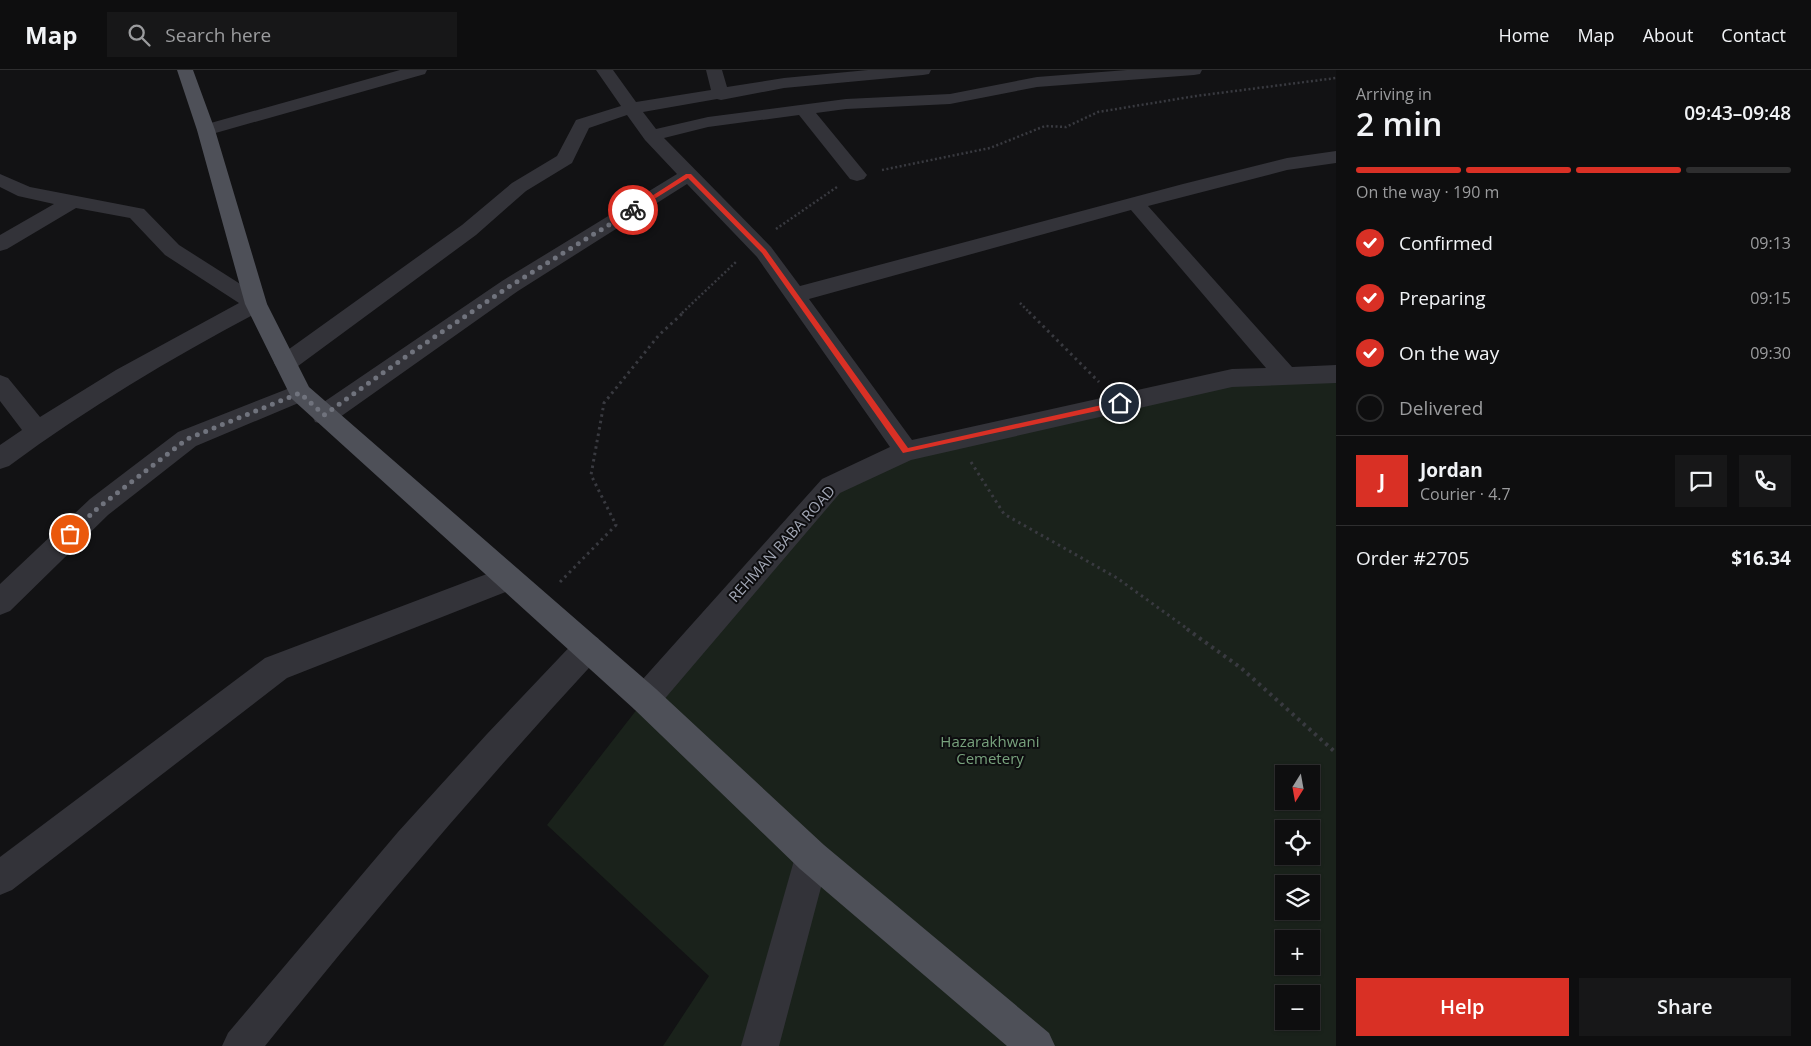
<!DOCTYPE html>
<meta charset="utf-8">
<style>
body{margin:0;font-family:"Open Sans",sans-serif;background:#171718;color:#f1f3f6;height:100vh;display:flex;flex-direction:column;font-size:19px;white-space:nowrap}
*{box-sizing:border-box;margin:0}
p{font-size:16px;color:#9b9c9e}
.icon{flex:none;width:28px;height:28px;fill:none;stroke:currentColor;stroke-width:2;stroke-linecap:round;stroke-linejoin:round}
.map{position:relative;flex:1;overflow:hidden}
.panel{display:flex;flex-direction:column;background:#0e0e0f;width:475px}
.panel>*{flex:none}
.needle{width:32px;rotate:191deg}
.fabs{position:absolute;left:1275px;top:695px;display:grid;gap:10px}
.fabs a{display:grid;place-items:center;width:45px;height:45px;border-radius:0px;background:#0e0e0f;box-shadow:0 1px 4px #0004,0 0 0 1px #2e2e2f;font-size:25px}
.pin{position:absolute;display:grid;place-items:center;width:42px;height:42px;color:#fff;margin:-21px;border:2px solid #fff;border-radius:50%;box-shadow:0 1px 5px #0007}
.courier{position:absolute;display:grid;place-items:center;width:50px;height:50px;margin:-25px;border:4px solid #d93025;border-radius:50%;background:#fff;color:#222;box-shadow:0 1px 6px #0007}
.summary em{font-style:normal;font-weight:600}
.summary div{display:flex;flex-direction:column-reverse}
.summary{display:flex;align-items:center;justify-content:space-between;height:85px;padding:0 20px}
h1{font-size:32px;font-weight:600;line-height:38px}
.bar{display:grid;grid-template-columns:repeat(4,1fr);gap:8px 5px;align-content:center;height:60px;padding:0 20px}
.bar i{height:6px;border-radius:4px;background:#2e2e2f}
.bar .selected{background:#d93025}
.bar p{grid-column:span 4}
.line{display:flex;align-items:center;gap:12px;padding:0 20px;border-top:1px solid #2e2e2f}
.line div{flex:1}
.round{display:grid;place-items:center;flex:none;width:52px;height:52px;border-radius:0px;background:#171718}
ol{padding:0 20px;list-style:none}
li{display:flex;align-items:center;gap:15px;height:55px}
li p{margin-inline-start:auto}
li .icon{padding:5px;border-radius:50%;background:#d93025;color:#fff;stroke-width:4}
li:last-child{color:#9b9c9e}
li i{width:28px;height:28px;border:2px solid #2e2e2f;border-radius:50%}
.action{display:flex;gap:10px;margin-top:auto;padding:10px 20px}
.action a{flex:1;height:58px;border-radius:0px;background:#d93025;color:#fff;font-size:20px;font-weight:600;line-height:58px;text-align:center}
.action a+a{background:#171718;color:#f1f3f6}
header{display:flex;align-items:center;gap:30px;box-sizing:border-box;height:70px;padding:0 25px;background:#0e0e0f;border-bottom:1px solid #2e2e2f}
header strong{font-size:24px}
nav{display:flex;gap:28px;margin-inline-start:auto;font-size:18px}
.search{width:350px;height:45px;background:#171718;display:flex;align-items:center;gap:12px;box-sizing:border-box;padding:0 18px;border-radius:0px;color:#9b9c9e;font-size:19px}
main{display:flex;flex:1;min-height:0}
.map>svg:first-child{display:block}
.green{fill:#1a221b;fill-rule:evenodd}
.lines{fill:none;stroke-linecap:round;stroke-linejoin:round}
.path-far2{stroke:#393a40;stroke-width:2.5;stroke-dasharray:2 2.5;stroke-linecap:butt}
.path-far1{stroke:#393a40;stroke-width:3;stroke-dasharray:2.5 4;stroke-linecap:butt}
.path{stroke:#393a40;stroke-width:4;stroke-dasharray:3 4.5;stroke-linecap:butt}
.minor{fill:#333339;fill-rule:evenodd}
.major{fill:#4e5058;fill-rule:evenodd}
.route{fill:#d93025}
.done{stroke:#70737d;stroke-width:5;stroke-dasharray:0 9}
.labels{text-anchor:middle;stroke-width:4;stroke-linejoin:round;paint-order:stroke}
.street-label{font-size:15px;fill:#a2a7b5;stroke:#0d0d0f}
.park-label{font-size:15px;fill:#78a27d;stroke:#0d0d0f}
</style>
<header>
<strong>Map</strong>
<div class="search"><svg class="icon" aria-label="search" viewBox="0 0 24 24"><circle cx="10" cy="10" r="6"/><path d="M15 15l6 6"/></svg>Search here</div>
<nav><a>Home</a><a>Map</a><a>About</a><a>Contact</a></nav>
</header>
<main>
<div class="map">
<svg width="1336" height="976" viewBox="0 0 1336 976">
<rect width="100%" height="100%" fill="#121214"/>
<path class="green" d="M1336,304V976H663L709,906L547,755L645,629L831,416L911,372L1232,308ZM1284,704H1311V731H1284ZM1284,759H1311V786H1284ZM1284,814H1311V841H1284ZM1284,869H1311V896H1284ZM1284,924H1311V951H1284Z"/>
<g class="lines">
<path class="path-far2" d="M882,100L990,78L1045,56L1066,57L1098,42L1196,26L1336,8
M776,159L837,117
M1020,233L1030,243
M682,243L737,191"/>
<path class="path-far1" d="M1029,242L1099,312
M971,392L1004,444L1117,508L1189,560
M560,512L616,455L591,405L604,333L659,265L684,242"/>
<path class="path" d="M1187,559L1241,598L1336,683"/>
<path class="minor" d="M400,0H427L425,4L212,64L206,65L200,64L197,60L200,56Z
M596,0H613L636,32L711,20L706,0H722L727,17L784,8L868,0H931L929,4L923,5L784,18L721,30L717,29L643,42L656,59L708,47L846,29L950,24L1037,7L1127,0H1202L1200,4L1194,5L1037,17L950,34L846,39L816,43L867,105L864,109L857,111L850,109L799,45L708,57L664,68L771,177L800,216L1183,114L1287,88L1336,81V93L1287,100L1148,136L1292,297L1336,295V313L1232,317L911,390L840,423L656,639L645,644L634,639L630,629L634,619L822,409L890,377L757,187L687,114L518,221L333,352L324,354L315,352L312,345L315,338L502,211L677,104L645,70L627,45L589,58L572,93L526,121L476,165L294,299L286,302L278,299L274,293L278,287L462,155L512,113L557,86L576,50L621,36ZM1131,140L1266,298L1232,299L912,370L809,229Z
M0,104L30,117L144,139L179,175L264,229L267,234L264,239C175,286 90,336 9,396L0,399V375L22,360L0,331V305L8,308L40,347L116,300L239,233L165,185L130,148L76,138L7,179L0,181V165L54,134L18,126L0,117Z
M300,314L308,317L312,323L308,329L196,376L108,445L10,541L0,545V514L90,429L178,362Z
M508,496L518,499L522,508L518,517L287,608L12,820L0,825V787L265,588Z
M588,564L598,568L603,578L598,588C483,713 372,843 265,976H222L228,963L398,762L487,664L578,568Z
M812,770L824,775L829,787L779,976H741L795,787L800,775Z"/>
<path class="major" d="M177,0H193L215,60L267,234L309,317L656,619L824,775L1049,963L1055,976H1007L800,799L634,639L292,329L245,234L197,60Z"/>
</g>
<path class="route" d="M686,104H691L766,180L908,378L1120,331L1124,333L1120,336L903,383L762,183L688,108L635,141L630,140Z"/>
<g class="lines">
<path class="done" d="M70,464L99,437L187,369L300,323L324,345L411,283L510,216L633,140"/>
</g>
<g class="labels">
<g class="street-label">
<text transform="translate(782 474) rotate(-48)" y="5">REHMAN BABA ROAD</text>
</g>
<g class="park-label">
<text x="990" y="677">Hazarakhwani<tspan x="990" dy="17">Cemetery</tspan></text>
</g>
</g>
</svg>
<div class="fabs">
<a><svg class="needle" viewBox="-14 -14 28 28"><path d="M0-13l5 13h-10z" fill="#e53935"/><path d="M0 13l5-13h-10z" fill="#9b9c9e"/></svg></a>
<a><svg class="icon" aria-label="locate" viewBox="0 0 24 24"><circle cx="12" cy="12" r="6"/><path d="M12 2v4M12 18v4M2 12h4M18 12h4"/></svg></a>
<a><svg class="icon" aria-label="layers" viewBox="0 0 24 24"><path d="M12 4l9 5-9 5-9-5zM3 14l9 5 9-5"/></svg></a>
<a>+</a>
<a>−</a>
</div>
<div class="pin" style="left:70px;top:464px;background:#ea580c"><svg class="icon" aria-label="bag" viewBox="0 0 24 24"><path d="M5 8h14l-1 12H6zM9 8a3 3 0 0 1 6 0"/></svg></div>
<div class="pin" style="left:1120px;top:333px;background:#1f2937"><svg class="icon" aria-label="home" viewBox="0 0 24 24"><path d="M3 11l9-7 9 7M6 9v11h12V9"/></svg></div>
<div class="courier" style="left:633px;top:140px"><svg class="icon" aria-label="bike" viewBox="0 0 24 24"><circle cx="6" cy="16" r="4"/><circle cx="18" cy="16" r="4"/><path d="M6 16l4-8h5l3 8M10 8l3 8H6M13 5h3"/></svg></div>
</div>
<section class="panel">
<div class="summary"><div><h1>2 min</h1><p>Arriving in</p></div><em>09:43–09:48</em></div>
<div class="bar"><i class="selected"></i><i class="selected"></i><i class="selected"></i><i></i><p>On the way · 190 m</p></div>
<ol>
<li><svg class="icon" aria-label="check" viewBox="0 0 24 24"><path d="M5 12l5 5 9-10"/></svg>Confirmed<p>09:13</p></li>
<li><svg class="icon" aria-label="check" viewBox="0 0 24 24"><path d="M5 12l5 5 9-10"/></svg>Preparing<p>09:15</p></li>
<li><svg class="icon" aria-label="check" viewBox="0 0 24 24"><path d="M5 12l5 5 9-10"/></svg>On the way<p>09:30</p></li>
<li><i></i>Delivered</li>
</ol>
<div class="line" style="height:90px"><b class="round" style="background:#d93025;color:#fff">J</b><div><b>Jordan</b><p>Courier · 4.7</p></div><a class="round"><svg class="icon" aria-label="chat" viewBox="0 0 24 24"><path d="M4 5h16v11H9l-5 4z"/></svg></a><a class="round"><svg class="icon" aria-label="phone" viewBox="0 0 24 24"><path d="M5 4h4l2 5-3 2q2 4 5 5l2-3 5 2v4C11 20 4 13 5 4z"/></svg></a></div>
<div class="line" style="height:65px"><div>Order #2705</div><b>$16.34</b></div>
<div class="action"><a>Help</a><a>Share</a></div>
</section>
</main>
